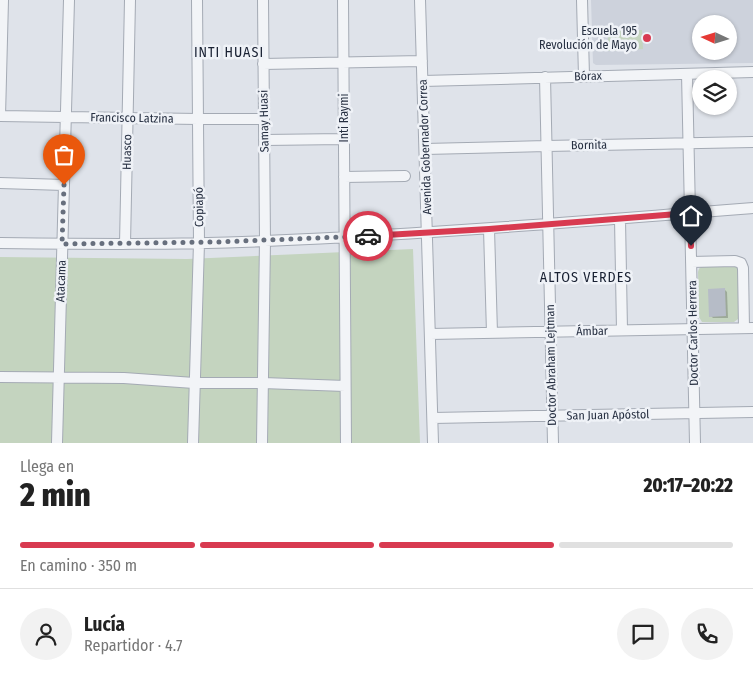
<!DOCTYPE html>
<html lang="es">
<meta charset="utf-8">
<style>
body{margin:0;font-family:"Fira Sans Condensed",sans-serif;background:#f2f2f2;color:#222;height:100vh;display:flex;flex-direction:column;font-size:19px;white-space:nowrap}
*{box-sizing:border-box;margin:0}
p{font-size:16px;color:#767676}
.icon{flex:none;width:28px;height:28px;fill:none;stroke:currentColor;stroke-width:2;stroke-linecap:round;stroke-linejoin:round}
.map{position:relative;height:443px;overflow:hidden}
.panel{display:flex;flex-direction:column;background:#fff;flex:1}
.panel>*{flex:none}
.needle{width:32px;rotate:274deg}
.buttons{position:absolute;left:692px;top:15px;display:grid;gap:10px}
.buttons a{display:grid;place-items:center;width:45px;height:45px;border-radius:50%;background:#fff;box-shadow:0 1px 4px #0004;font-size:25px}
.pin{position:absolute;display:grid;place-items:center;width:42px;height:42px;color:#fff;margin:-51px -21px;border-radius:50% 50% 50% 0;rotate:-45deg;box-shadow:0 0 5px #0007}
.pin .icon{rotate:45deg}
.courier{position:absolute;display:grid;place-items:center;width:50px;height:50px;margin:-25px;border:4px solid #d83a50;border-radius:50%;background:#fff;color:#222;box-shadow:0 1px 6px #0007}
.overview em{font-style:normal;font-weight:800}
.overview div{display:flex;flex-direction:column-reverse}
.overview{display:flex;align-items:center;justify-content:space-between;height:85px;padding:0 20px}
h1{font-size:32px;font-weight:800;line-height:38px}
.bar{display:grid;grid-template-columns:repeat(4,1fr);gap:8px 5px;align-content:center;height:60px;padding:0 20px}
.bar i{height:6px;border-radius:4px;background:#e0e0e0}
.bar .active{background:#d83a50}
.bar p{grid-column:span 4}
.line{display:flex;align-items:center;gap:12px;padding:0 20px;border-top:1px solid #e0e0e0}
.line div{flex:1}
.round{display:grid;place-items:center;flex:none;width:52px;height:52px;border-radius:26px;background:#f2f2f2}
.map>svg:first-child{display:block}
.built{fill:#cdd2dc;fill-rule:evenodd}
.green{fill:#c4d4bf}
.shadow{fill:#0003}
.building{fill:#b6bcc7}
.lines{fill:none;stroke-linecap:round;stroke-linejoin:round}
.minor-casing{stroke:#a4aab4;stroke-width:12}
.minor{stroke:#f2f4f7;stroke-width:10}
.done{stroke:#676f7d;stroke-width:5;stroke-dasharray:0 9}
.route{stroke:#d83a50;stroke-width:6}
.poi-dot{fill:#d83a50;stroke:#eff2f7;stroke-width:2}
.labels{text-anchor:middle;stroke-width:5;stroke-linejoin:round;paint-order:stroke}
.poi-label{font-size:12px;fill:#273042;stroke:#eff2f7;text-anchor:end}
.street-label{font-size:12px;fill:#273042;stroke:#eff2f7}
.neighbourhood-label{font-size:14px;letter-spacing:1px;fill:#192133;stroke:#eff2f7}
</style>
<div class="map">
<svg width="753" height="443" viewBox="0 0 753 443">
<rect width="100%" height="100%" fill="#dfe3ea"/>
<path class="built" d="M591,0H753V63L596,65L593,63ZM701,24H729V51H701Z"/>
<path class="green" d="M642,30L643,49L608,51V31Z
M413,249L420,443H0V257L187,259Z
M733,265L737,268L738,270V319L734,322H702L699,317L698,272C699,268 700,267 704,266Z"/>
<path class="shadow" d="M725,290L727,292L728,318H713L711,316Z"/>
<path class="building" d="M725,288L726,316L709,317L708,289Z"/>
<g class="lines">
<g class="minor-casing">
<path id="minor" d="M3,0L0,116L198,119H264
M343,0L346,443
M420,0L433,443
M582,0L584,76
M263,64L422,61
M687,74L695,443
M545,77L553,443
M423,81L753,72
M264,140L344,139
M425,149L546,146L753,142
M344,177L405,176
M0,183L64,185
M620,219L622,330
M489,229L492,333
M0,243C88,244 177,245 265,241C428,234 590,221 753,208
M125,244L130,0
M691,262L735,261L741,263L743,268L744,328
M430,334L753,328
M0,377L124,378L194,383H263L345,386
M433,418L753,412
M57,443L69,0
M193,443L199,243L197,0
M262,443L265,241L263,0"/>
</g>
<use href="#minor" class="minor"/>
</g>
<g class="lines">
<path class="done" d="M64,185L62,244L216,242L368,236"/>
<path class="route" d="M368,236L489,229L690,213L691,246"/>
</g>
<circle class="poi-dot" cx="647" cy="38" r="5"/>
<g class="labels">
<g class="poi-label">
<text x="637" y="35">Escuela 195<tspan x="637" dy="14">Revolución de Mayo</tspan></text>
</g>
<g class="street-label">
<text transform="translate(588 76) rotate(-2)" y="4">Bórax</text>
<text transform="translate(132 118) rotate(1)" y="4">Francisco Latzina</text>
<text transform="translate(344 118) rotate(-90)" y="4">Inti Raymi</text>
<text transform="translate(264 121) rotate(-91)" y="4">Samay Huasi</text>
<text transform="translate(589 145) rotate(-1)" y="4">Bornita</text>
<text transform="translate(425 147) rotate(-92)" y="4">Avenida Gobernador Correa</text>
<text transform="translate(127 152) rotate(-89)" y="4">Huasco</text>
<text transform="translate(199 207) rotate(-91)" y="4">Copiapó</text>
<text transform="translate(61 281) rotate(-88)" y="4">Atacama</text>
<text transform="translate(592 331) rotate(-1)" y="4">Ámbar</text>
<text transform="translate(693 333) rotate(-91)" y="4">Doctor Carlos Herrera</text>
<text transform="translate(551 365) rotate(-91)" y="4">Doctor Abraham Lejtman</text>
<text transform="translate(608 415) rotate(-1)" y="4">San Juan Apóstol</text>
</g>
<g class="neighbourhood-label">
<text x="229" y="57">INTI HUASI</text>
<text x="586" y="282">ALTOS VERDES</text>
</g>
</g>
</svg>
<div class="buttons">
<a><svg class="needle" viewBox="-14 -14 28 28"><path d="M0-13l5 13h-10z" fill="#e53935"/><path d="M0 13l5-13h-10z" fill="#767676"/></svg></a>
<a><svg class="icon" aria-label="layers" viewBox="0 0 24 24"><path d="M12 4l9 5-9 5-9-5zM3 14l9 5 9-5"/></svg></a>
</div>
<div class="pin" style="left:64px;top:185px;background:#ea580c"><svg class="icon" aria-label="bag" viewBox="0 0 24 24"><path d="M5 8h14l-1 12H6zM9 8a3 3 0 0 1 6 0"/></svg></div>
<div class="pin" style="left:691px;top:246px;background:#1f2937"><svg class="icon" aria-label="home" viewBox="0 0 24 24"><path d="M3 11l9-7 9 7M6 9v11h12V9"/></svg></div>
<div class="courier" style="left:368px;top:236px"><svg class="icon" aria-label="car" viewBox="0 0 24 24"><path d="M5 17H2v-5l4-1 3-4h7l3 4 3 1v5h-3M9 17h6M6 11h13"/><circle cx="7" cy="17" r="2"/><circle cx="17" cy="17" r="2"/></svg></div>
</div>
<section class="panel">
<div class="overview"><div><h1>2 min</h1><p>Llega en</p></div><em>20:17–20:22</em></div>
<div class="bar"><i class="active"></i><i class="active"></i><i class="active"></i><i></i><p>En camino · 350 m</p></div>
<div class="line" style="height:90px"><a class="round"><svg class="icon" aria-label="person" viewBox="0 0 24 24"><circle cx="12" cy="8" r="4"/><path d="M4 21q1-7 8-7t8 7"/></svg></a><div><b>Lucía</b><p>Repartidor · 4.7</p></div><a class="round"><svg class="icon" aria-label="chat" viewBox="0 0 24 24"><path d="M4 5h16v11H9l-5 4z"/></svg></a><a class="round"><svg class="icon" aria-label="phone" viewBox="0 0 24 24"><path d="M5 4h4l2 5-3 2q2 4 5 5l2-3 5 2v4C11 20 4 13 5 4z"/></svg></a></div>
</section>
